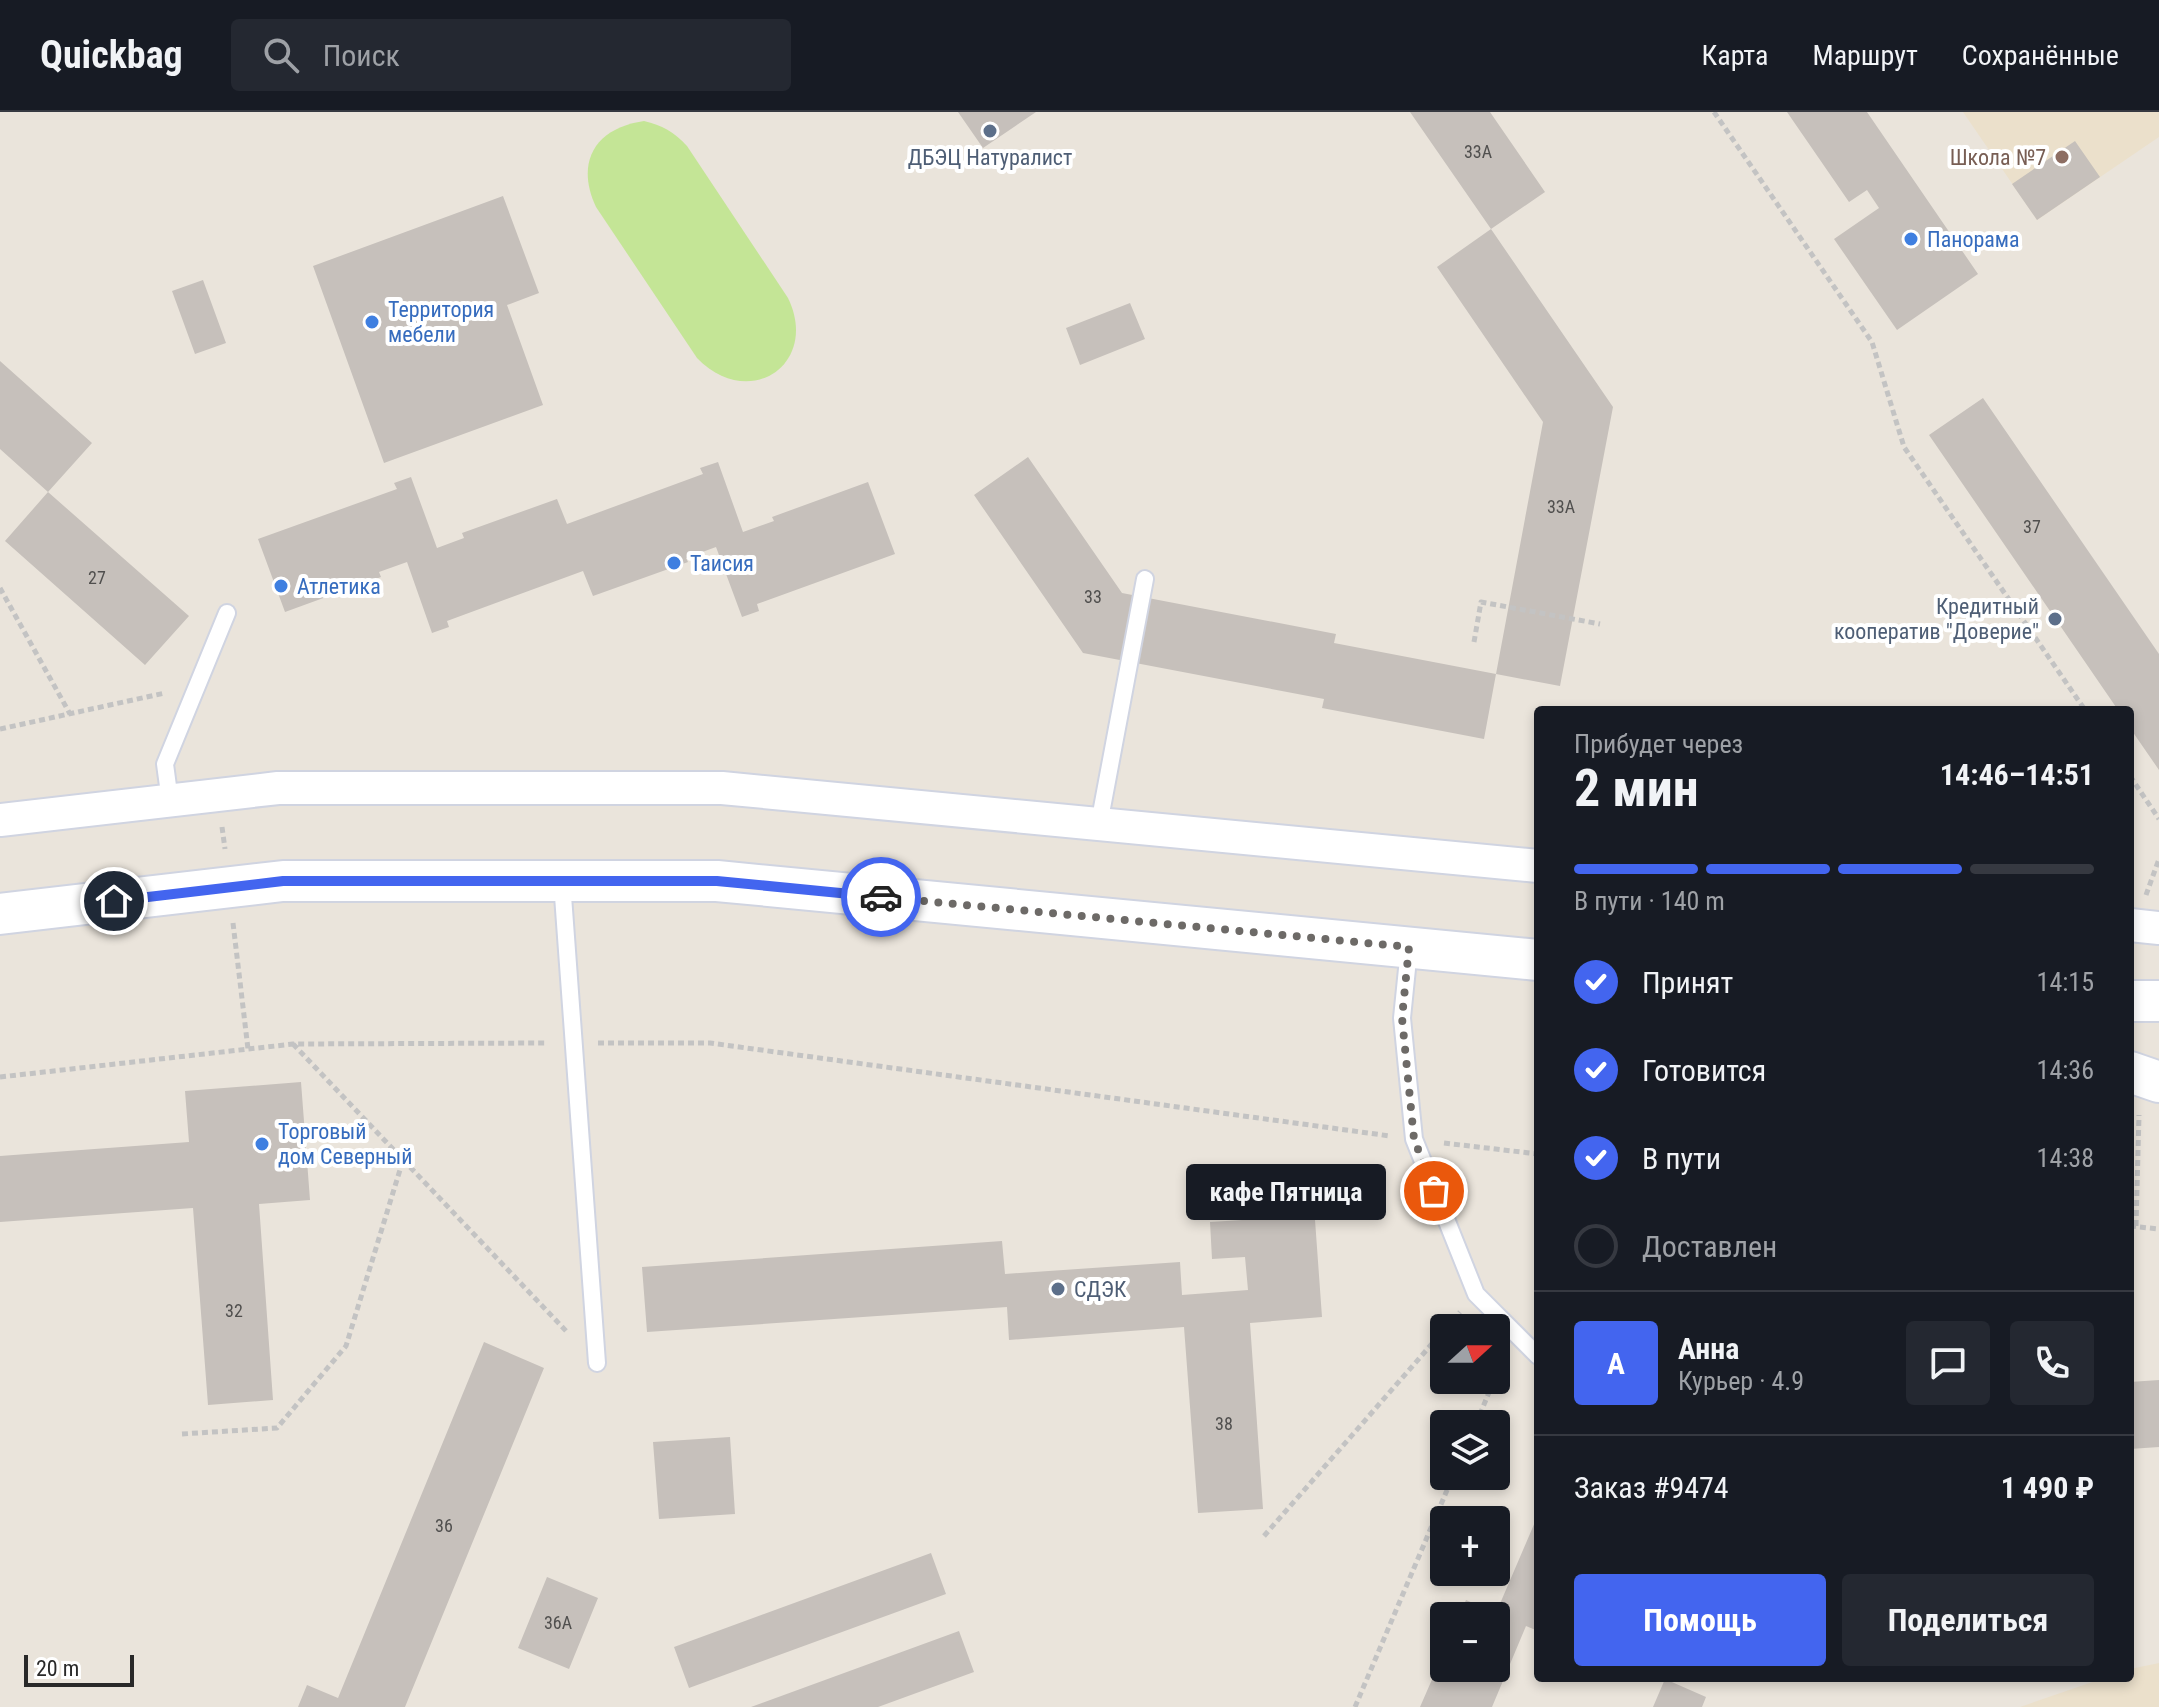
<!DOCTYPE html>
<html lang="ru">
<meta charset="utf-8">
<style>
body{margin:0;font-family:"Roboto Condensed",sans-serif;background:#242831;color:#f1f3f6;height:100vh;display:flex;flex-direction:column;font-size:30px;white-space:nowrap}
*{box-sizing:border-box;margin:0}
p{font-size:26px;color:#9ea1a6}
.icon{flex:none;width:44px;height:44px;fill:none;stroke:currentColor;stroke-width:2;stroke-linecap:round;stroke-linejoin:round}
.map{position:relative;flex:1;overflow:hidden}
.side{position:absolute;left:1534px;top:594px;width:600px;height:976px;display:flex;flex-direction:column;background:#171b24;border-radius:8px;box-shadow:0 4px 12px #0003}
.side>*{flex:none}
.needle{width:52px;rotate:69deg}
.tools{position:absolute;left:1430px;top:1202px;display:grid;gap:16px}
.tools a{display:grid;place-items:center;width:80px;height:80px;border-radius:8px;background:#171b24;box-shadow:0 4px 12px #0003;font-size:40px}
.scale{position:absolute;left:24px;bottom:20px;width:110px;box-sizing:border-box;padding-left:8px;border:4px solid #292929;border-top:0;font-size:22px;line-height:28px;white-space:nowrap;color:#292929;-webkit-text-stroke:6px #fff;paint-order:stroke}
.pin{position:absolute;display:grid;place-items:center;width:68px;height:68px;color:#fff;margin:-34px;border:4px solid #fff;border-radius:50%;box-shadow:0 2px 8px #0007}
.courier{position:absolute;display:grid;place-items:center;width:80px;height:80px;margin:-40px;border:6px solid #4365ef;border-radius:50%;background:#fff;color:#222;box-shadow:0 2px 10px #0007}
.bubble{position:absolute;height:56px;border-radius:8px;background:#171b24;box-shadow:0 4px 12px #0003;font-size:26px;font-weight:700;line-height:56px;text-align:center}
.summary em{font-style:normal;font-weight:700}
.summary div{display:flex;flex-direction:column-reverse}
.summary{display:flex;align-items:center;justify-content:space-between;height:136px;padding:0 40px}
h1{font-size:52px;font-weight:700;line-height:60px}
.bar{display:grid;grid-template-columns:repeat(4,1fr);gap:12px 8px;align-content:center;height:96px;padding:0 40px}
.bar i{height:10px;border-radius:6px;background:#363941}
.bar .selected{background:#4365ef}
.bar p{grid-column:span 4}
.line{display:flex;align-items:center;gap:20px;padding:0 40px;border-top:2px solid #363941}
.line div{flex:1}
.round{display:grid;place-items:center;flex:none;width:84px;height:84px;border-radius:8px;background:#242831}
ol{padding:0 40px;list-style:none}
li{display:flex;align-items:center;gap:24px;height:88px}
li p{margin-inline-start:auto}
li .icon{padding:8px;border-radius:50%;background:#4365ef;color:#fff;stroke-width:4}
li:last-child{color:#9ea1a6}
li i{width:44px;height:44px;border:4px solid #363941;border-radius:50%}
.button{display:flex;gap:16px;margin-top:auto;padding:16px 40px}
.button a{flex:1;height:92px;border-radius:8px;background:#4365ef;color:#fff;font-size:32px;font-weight:700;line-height:92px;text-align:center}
.button a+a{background:#242831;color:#f1f3f6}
header{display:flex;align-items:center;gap:48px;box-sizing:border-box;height:112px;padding:0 40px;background:#171b24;border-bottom:2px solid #363941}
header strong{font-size:38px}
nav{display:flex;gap:44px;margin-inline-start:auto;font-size:28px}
.search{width:560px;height:72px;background:#242831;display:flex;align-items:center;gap:20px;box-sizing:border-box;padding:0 28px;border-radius:8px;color:#9ea1a6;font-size:30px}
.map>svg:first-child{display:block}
.education{fill:#ebe0cb}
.pitch{fill:#c4e596}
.building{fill:#c6c0bb}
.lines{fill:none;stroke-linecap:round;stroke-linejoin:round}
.service-casing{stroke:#d0d4e1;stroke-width:20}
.minor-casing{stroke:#d0d4e1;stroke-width:36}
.tertiary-casing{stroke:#d0d4e1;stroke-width:44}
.path{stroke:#c3c3c3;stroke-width:5;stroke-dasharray:6 4;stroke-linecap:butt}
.service{stroke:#fff;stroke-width:16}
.minor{stroke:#fff;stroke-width:32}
.tertiary{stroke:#fff;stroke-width:40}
.done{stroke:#6d6a67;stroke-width:8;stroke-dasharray:0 14.4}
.route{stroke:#4365ef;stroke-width:10}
.service-dot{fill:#5c6f8a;stroke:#fff;stroke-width:3}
.education-dot{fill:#8d6e63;stroke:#fff;stroke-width:3}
.shop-dot{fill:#3f7fe0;stroke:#fff;stroke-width:3}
.labels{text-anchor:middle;stroke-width:8;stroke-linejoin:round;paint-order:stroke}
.number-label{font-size:18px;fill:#504f4e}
.service-label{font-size:22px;fill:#4e5e75;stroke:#fff}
.education-label{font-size:22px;fill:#785e54;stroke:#fff;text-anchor:end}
.shop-label{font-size:22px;fill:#366cbe;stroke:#fff;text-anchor:start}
</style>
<header>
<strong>Quickbag</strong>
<div class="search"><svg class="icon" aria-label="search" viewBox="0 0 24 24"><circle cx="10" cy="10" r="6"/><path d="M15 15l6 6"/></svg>Поиск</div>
<nav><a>Карта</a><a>Маршрут</a><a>Сохранённые</a></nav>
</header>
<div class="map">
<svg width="2159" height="1595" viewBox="0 0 2159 1595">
<rect width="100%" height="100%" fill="#eae4db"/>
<path class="education" d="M1963,0H2159V25L2037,108Z
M2159,1551V1595H2020L2104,1566H2130V1557Z"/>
<path class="pitch" d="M644,9C662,13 674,20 687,34L788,186C820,252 749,300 697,246L596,95C575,50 595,16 644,9Z"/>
<path class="building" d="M958,0H1036L983,36Z
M1410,0H1490L1545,80L1491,117Z
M1787,0H1867L1978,162L1897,218L1834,127L1879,96L1867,78L1849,90Z
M2075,29L2100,65L2037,108L2012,72Z
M503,84L539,181L507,193L543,293L384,351L313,154Z
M1491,117L1613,295L1560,574L1496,562L1543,310L1437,155Z
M203,168L226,231L195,242L172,179Z
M1130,191L1145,227L1080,253L1066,216Z
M0,249L92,331L48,380L189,504L145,553L5,429L48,380L0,337Z
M1983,286L2159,542V658L2130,616V598H2118L1929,323Z
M1028,345L1122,481L1336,522L1334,531L1496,562L1484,627L1322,596L1324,587L1083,541L974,383Z
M718,350L743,420L774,409L772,405L868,370L895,442L757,492L759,499L742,505L716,435L686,446L688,450L593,484L583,459L447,509L449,515L432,521L407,450L379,460L381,465L285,500L258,427L397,377L394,371L411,365L437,436L464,426L462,421L557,387L567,412L703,362L700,356Z
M301,970L310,1088L259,1092L273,1288L208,1293L193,1096L0,1110V1044L189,1030L185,979Z
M1312,1066L1322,1205L1250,1211L1263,1397L1198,1401L1184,1215L1009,1228L1007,1195L647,1220L642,1155L1002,1129L1005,1162L1180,1150L1182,1183L1248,1178L1245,1145L1212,1147L1210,1110L1242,1108L1240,1071Z
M484,1230L544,1256L405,1595H298L307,1573L338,1586Z
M2159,1268V1335L2130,1337V1270Z
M730,1325L735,1402L659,1407L653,1330Z
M1538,1403V1519L1526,1514L1492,1595H1420L1444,1540V1556H1496V1504H1459L1466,1488L1496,1501Z
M931,1441L946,1482L689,1576L674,1535Z
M547,1465L598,1486L569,1557L518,1536Z
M959,1519L974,1560L878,1595H751Z
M1665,1567L1706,1585L1702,1595H1653Z"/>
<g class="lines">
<g class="service-casing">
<path id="service" d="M170,689L165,652L227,501
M1099,712L1145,467
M562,770L597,1251
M1409,837L1402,906L1414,1027L1476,1182L1538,1244"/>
</g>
<g class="minor-casing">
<path id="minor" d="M0,708L278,676H722L1538,754
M2130,813L2159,816"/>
</g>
<g class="tertiary-casing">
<path id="tertiary" d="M0,802L283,769H717L1538,848
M2130,889H2159
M2130,960L2159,970"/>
</g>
<path class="path" d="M1714,0L1872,230L1904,335L2085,598
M0,476L70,602
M1474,530L1481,490L1600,512
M0,617L165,581
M2130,664L2159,707
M222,715L225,737
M2146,783L2159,747
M233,811L248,937
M598,931H710L1390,1024
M293,932L568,1221
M0,965L293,932L548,931
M1444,1031L1538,1042
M2130,1114L2159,1117
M2136,1114L2139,1003
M1446,1216L1460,1200
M1496,1264L1503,1247
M1476,1312L1494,1268
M182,1322L277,1316L346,1234L403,1048
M1264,1424L1444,1218
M1355,1595L1453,1364"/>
<use href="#service" class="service"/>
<use href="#minor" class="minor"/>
<use href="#tertiary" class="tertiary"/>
</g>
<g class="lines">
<path class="done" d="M881,785L1409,835L1402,906L1414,1027L1434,1079"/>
<path class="route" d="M114,789L283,769H717L881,785"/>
</g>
<g class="service-dot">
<circle cx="990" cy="19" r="8"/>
<circle cx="2055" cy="507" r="8"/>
<circle cx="1058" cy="1177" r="8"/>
</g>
<circle class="education-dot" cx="2062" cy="45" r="8"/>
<g class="shop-dot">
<circle cx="1911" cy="127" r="8"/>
<circle cx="372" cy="210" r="8"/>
<circle cx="674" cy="451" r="8"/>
<circle cx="281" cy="474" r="8"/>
<circle cx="262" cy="1032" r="8"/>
</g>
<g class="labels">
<g class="number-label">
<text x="1478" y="46">33А</text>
<text x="1561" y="401">33А</text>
<text x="2032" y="421">37</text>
<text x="97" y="472">27</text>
<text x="1093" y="491">33</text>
<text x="234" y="1205">32</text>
<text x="1224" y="1318">38</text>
<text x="444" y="1420">36</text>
<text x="558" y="1517">36А</text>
</g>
<g class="service-label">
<text x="990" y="53">ДБЭЦ Натуралист</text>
<text x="2039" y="502" text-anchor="end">Кредитный<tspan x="2039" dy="25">кооператив "Доверие"</tspan></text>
<text x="1074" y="1185" text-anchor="start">СДЭК</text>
</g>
<g class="education-label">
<text x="2046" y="53">Школа №7</text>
</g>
<g class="shop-label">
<text x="1927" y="135">Панорама</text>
<text x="388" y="205">Территория<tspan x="388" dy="25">мебели</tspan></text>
<text x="690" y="459">Таисия</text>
<text x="297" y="482">Атлетика</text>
<text x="278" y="1027">Торговый<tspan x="278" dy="25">дом Северный</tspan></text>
</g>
</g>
</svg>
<div class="tools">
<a><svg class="needle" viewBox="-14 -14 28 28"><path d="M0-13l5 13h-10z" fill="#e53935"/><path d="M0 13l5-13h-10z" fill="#9ea1a6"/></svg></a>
<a><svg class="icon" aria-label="layers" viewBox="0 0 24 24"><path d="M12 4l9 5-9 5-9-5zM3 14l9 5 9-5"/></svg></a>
<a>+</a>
<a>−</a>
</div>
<div class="scale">20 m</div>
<div class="pin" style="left:1434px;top:1079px;background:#ea580c"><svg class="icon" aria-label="bag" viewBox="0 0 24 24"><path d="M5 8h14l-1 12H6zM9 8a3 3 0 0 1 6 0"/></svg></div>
<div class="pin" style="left:114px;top:789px;background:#1f2937"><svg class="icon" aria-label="home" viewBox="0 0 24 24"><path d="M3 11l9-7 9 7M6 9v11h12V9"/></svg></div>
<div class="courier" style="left:881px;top:785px"><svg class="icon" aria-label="car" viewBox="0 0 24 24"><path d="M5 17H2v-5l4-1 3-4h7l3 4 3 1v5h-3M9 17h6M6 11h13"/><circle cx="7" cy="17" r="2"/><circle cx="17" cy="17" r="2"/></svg></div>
<div class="bubble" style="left:1186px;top:1052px;width:200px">кафе Пятница</div>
<section class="side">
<div class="summary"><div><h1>2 мин</h1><p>Прибудет через</p></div><em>14:46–14:51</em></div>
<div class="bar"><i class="selected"></i><i class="selected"></i><i class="selected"></i><i></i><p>В пути · 140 m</p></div>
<ol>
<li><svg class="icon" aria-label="check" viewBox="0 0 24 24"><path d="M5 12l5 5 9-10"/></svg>Принят<p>14:15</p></li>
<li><svg class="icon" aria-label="check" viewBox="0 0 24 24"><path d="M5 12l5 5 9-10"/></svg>Готовится<p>14:36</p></li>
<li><svg class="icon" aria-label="check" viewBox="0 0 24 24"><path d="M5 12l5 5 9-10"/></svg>В пути<p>14:38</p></li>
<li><i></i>Доставлен</li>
</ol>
<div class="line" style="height:144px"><b class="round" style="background:#4365ef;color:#fff">А</b><div><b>Анна</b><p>Курьер · 4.9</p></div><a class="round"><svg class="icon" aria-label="chat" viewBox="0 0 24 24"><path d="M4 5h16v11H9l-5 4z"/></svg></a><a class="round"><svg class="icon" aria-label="phone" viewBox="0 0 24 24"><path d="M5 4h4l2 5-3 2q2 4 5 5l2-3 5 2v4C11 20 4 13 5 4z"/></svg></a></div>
<div class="line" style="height:104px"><div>Заказ #9474</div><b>1 490 ₽</b></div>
<div class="button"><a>Помощь</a><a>Поделиться</a></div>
</section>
</div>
